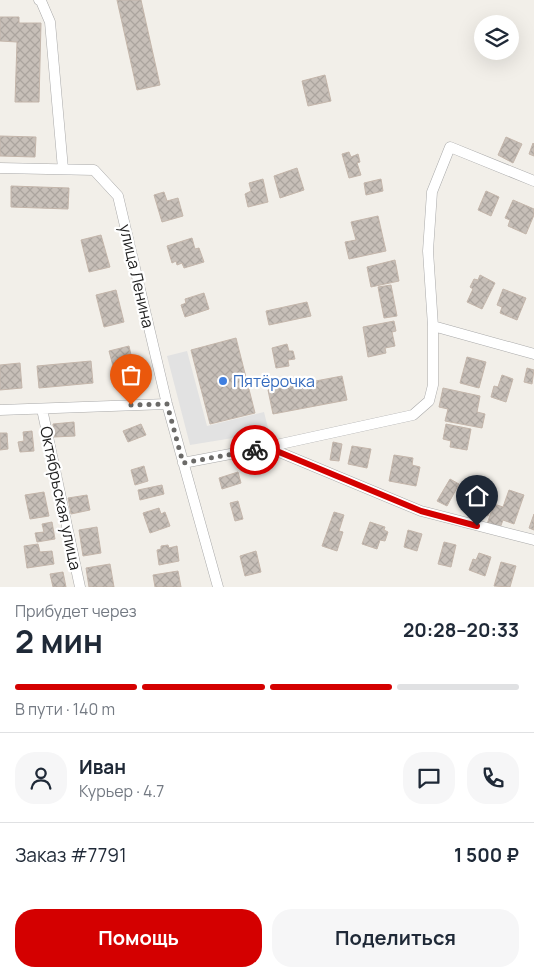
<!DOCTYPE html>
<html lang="ru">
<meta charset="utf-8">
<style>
body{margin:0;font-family:Manrope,sans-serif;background:#f6f6f7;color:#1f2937;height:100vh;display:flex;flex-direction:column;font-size:19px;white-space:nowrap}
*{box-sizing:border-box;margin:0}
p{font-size:16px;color:#747a83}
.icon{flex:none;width:28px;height:28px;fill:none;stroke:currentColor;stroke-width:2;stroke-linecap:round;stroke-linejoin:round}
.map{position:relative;height:587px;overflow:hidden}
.details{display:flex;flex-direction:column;background:#fff;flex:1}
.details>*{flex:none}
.buttons{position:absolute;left:474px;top:15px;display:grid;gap:10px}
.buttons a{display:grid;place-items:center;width:45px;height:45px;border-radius:50%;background:#fff;box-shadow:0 5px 20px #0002;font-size:25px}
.pin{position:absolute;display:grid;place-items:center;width:42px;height:42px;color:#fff;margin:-51px -21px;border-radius:50% 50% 50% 0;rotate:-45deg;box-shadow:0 0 5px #0007}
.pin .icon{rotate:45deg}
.courier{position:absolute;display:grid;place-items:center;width:50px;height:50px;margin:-25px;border:4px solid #d40000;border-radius:50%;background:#fff;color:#222;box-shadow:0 1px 6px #0007}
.head em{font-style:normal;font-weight:700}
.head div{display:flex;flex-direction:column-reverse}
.head{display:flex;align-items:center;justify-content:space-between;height:85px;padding:0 15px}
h1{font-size:32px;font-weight:700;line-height:38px}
.bar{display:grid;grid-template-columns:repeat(4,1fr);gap:8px 5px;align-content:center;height:60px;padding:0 15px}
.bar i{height:6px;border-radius:4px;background:#e0e1e3}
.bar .current{background:#d40000}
.bar p{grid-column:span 4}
.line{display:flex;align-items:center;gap:12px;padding:0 15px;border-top:1px solid #e0e1e3}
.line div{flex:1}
.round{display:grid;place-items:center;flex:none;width:52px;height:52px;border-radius:20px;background:#f6f6f7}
.primary-button{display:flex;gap:10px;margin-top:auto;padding:10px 15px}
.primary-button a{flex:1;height:58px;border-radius:20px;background:#d40000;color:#fff;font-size:20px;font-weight:700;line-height:58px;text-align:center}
.primary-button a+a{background:#f6f6f7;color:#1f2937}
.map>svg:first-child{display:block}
.parking{fill:#e2e2e2}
.building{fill:url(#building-cross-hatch);stroke:#c4b6ab}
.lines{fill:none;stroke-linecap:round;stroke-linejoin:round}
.street-casing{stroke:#a9a9a9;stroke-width:11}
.street{stroke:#fff;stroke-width:10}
.done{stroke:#6b6a68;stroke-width:5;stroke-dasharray:0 9}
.route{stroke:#d40000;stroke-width:6}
.shop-dot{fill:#3f7fe0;stroke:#fff;stroke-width:2}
.labels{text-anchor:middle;stroke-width:4.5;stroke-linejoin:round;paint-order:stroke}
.street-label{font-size:16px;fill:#222;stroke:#fff}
.shop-label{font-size:16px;fill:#366cbe;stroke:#fff;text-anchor:start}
</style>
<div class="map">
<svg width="534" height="587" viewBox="0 0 534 587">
<defs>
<pattern id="building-cross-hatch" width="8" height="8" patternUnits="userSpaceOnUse" patternTransform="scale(1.25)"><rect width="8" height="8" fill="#c7bfb8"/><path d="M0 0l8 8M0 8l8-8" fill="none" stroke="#aba49e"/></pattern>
</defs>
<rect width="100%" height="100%" fill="#f2efe9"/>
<path class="parking" d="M187,351L207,426L264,412L269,432L190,445L167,356Z"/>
<path class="building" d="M117,0H141L160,85L137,90Z
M0,17H19V23H41L39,102H15L17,42L0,41Z
M325,75L331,101L308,106L302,81Z
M0,136L36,137L35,157L0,156Z
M506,137L522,144L513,163L498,155Z
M533,143L534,144V156L529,154Z
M349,152L351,157L358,154L360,162L357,163L361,175L349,178L342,154Z
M297,168L304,190L280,198L274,176Z
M263,179L268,202L248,207L245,194L251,191L249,183Z
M381,179L383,191L366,195L364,183Z
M11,186L69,188L68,209L11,207Z
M486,191L499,197L491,216L478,210Z
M164,192L167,201L178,198L183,216L162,222L154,195Z
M513,200L534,209V215L526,234L508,226L510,220L505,218Z
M378,216L386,251L349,259L345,242L356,240L351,222Z
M101,235L110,267L89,272L81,240Z
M192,238L195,249L199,248L204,262L184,268L182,263L177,265L176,261L172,263L167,246Z
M395,260L399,281L371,287L367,267Z
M480,275L495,283L482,309L467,302L473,289L470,287L474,279L478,280Z
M391,285L397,316L384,318L378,287Z
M503,289L526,298L517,320L500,313L502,307L497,305Z
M116,290L124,322L104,327L96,295Z
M204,293L209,309L185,317L181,305L186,303L185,299Z
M307,302L311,316L269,325L266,311Z
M394,321L396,331L392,332L395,346L385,348L386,353L368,357L363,327Z
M236,338L255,413L210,424L191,350Z
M287,344L289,351H293L295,359L288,360L289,366L276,368L272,348Z
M129,346L136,377L117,381L109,351Z
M467,357L486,362L479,388L460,383Z
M91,361L93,383L39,388L37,366Z
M20,363L22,388L0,390V365Z
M527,368L534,370L532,384L524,382Z
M502,375L513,379L506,402L491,397L494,386L498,387Z
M342,376L347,400L273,414L268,390Z
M443,388L480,396L477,412L485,414L482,428L445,421L448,409L439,407Z
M74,422L75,436L54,437L53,424Z
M141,424L146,435L128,442L123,431Z
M446,424L471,429L467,450L450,447L451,441L443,439Z
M32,431L34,451L20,452L18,442L24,441L23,432Z
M0,433H7L8,449L0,450Z
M333,442L342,444L339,461L330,460Z
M352,446L371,449L367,468L348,464Z
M394,455L413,458L412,465L420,467L416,486L389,481Z
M144,466L148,481L135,485L131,470Z
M238,472L241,483L222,489L219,478Z
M450,479L459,484L447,506L437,501Z
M162,485L164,494L140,500L138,490Z
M478,490L495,496L488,516L476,512L479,504L473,502Z
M509,490L524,495L514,524L503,520L500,528L487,524L494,504L503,507Z
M44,492L49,516L30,519L25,495Z
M87,495L90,510L71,514L68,498Z
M238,501L243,519L235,521L230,503Z
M159,508L161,514L165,512L170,526L150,533L143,513Z
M334,512L344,515L339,531L343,532L337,551L322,546Z
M534,514V530L529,528Z
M52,522L55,539L37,542L35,533L44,532L42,524Z
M370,522L385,527L384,530L388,532L385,541L380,540L377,549L362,544Z
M97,527L101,553L83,556L79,530Z
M408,530L422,534L417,551L404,547Z
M444,542L456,545L451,567L438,564Z
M38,544L40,552L52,551L54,564L27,568L24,546Z
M168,545L169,548L177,546L179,561L159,565L157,550L161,549V546Z
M256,551L261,572L245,576L240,556Z
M479,553L491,557L485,576L469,570L473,559L476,560Z
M501,562L516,566L510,587L494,586Z
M110,564L114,587H89L86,568Z
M178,571L181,587H155L153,575Z
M63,572L66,587H53L50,574Z"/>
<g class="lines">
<g class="street-casing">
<path id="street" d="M39,0L41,1L50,22L63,169
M0,168L94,170L118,196L167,404L218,587
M433,326L534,354
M42,409L80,587
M0,410L167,404
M267,447L413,415L429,401L433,385V326L428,251L432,192L450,147L534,181
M183,463L267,447L421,511L534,540"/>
</g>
<use href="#street" class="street"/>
</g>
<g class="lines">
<path class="done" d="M131,405L167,404L183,463L255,450"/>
<path class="route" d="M255,450L267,447L421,511L477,526"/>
</g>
<circle class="shop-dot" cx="223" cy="381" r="5"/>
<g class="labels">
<g class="street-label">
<text transform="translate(137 276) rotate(77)" y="6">улица Ленина</text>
<text transform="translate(61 498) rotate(78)" y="6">Октябрьская улица</text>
</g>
<g class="shop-label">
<text x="233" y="387">Пятёрочка</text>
</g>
</g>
</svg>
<div class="buttons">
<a><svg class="icon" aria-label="layers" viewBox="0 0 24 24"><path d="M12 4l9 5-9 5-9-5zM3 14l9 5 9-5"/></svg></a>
</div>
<div class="pin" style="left:131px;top:405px;background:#ea580c"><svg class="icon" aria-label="bag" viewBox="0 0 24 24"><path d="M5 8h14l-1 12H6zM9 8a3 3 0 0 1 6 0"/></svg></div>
<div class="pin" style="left:477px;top:526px;background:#1f2937"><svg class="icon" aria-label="home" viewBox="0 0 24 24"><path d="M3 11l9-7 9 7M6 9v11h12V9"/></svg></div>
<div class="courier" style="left:255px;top:450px"><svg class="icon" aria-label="bike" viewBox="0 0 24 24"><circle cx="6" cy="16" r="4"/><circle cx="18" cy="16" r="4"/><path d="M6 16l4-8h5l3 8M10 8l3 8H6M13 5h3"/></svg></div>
</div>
<section class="details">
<div class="head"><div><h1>2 мин</h1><p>Прибудет через</p></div><em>20:28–20:33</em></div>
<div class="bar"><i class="current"></i><i class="current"></i><i class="current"></i><i></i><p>В пути · 140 m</p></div>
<div class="line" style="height:90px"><a class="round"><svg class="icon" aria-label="person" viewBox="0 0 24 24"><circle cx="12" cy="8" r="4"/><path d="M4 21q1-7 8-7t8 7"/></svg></a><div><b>Иван</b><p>Курьер · 4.7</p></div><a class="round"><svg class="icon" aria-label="chat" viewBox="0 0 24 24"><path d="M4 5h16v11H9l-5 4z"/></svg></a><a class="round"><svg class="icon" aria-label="phone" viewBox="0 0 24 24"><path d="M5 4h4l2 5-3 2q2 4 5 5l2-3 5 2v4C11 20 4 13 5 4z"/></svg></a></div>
<div class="line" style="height:65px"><div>Заказ #7791</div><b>1 500 ₽</b></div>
<div class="primary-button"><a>Помощь</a><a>Поделиться</a></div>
</section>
